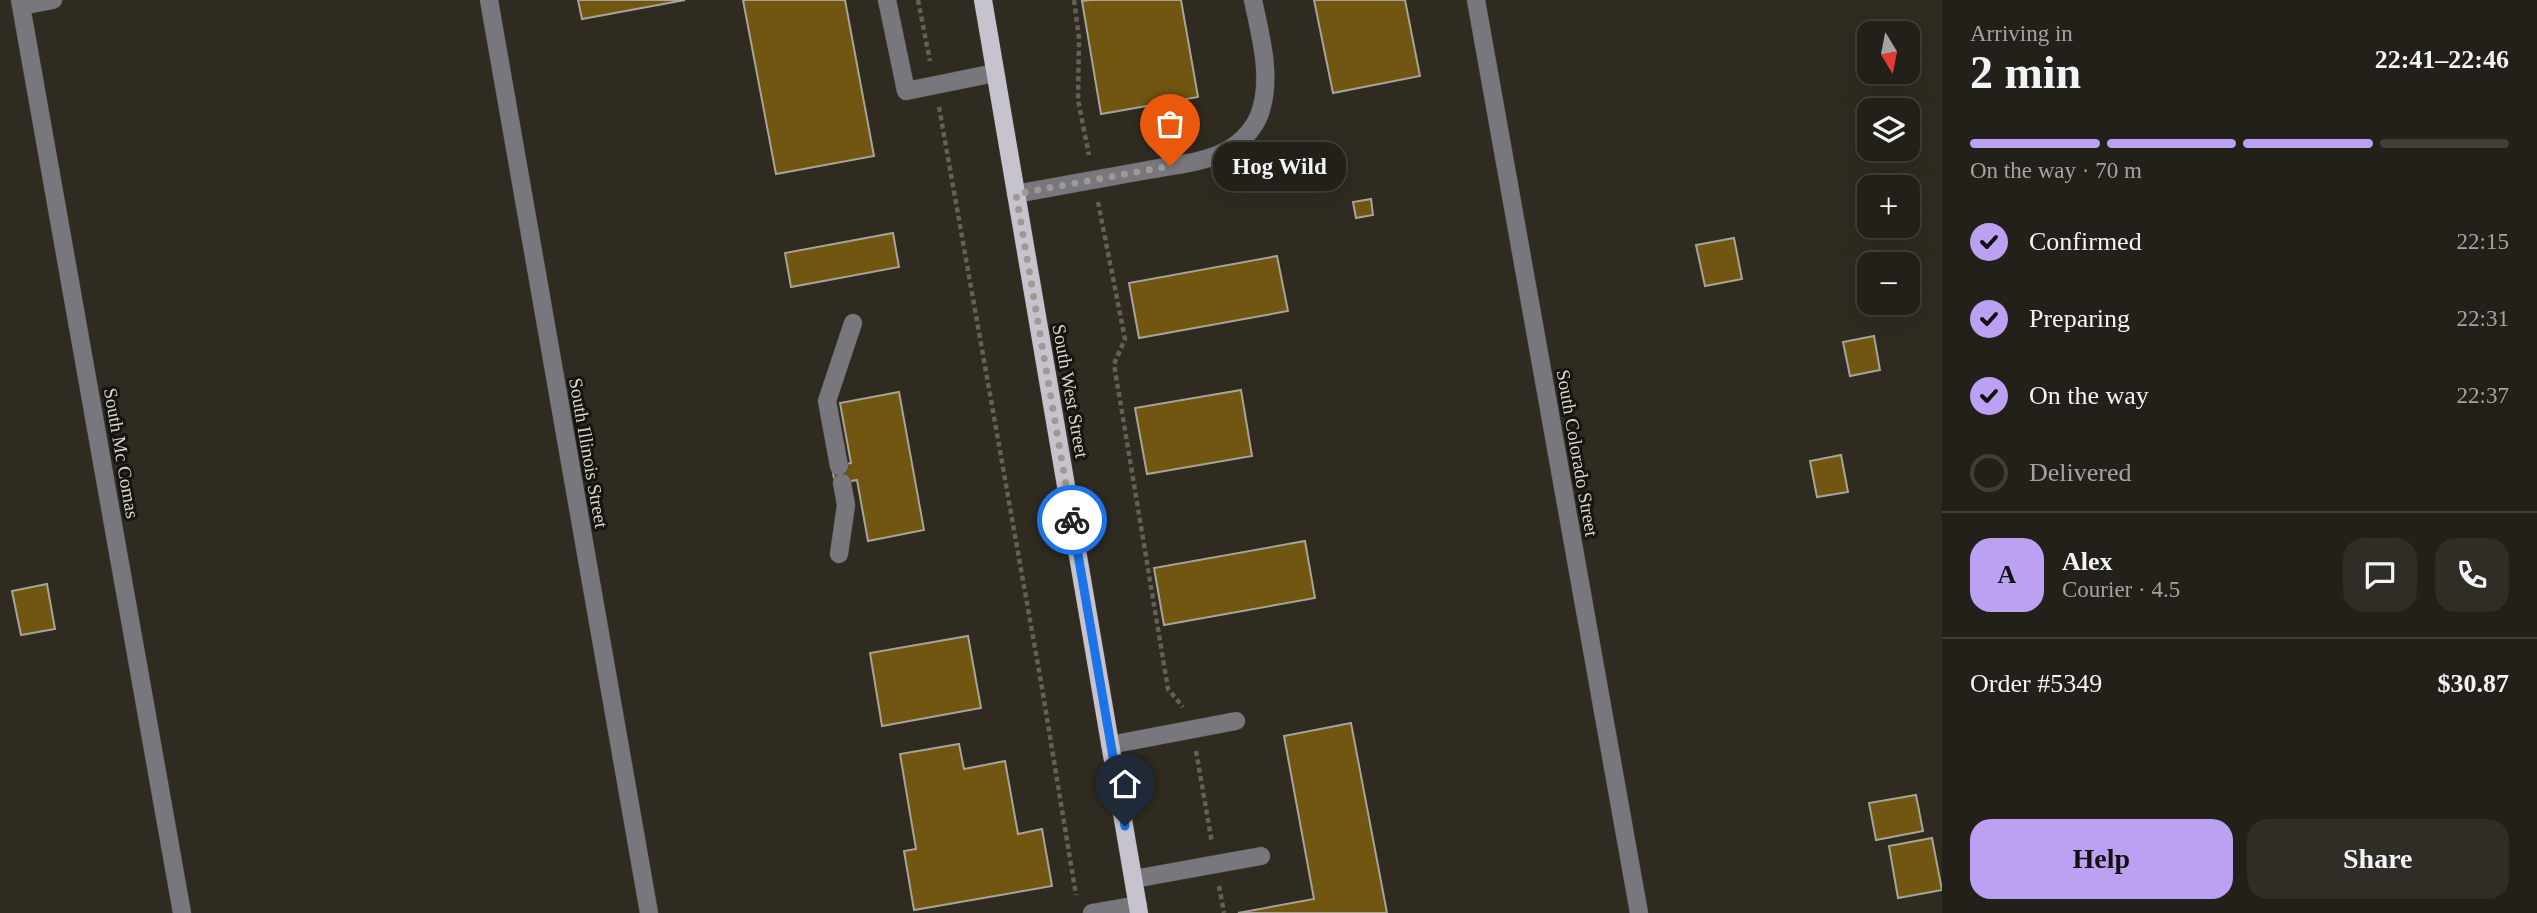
<!DOCTYPE html>
<meta charset="utf-8">
<style>
body{margin:0;font-family:"Times New Roman",serif;background:#2f2d26;color:#f1f3f6;height:100vh;display:flex;flex-direction:column;font-size:26px;white-space:nowrap}
*{box-sizing:border-box;margin:0}
p{font-size:23px;color:#a3a3a2}
.icon{flex:none;width:38px;height:38px;fill:none;stroke:currentColor;stroke-width:2;stroke-linecap:round;stroke-linejoin:round}
.map{position:relative;flex:1;overflow:hidden}
.drawer{display:flex;flex-direction:column;background:#232019;width:595px}
.drawer>*{flex:none}
.needle{width:46px;rotate:170deg}
.controls{position:absolute;left:1857px;top:21px;display:grid;gap:14px}
.controls a{display:grid;place-items:center;width:63px;height:63px;border-radius:14px;background:#232019;box-shadow:0 7px 28px #0002,0 0 0 2px #403e38;font-size:35px}
.pin{position:absolute;display:grid;place-items:center;width:60px;height:60px;color:#fff;margin:-72px -30px;border-radius:50% 50% 50% 0;rotate:-45deg;box-shadow:0 0 7px #0007}
.pin .icon{rotate:45deg}
.courier{position:absolute;display:grid;place-items:center;width:70px;height:70px;margin:-35px;border:5px solid #1a73e8;border-radius:50%;background:#fff;color:#222;box-shadow:0 2px 9px #0007}
.bubble{position:absolute;height:49px;border-radius:21px;background:#232019;box-shadow:0 7px 28px #0002,0 0 0 2px #403e38;font-size:23px;font-weight:600;line-height:49px;text-align:center}
.head em{font-style:normal;font-weight:600}
.head div{display:flex;flex-direction:column-reverse}
.head{display:flex;align-items:center;justify-content:space-between;height:119px;padding:0 28px}
h1{font-size:46px;font-weight:600;line-height:52px}
.bar{display:grid;grid-template-columns:repeat(4,1fr);gap:10px 7px;align-content:center;height:84px;padding:0 28px}
.bar i{height:9px;border-radius:5px;background:#403e38}
.bar .on{background:#bca0f2}
.bar p{grid-column:span 4}
.line{display:flex;align-items:center;gap:18px;padding:0 28px;border-top:2px solid #403e38}
.line div{flex:1}
.round{display:grid;place-items:center;flex:none;width:74px;height:74px;border-radius:21px;background:#2f2d26}
ol{padding:0 28px;list-style:none}
li{display:flex;align-items:center;gap:21px;height:77px}
li p{margin-inline-start:auto}
li .icon{padding:7px;border-radius:50%;background:#bca0f2;color:#111;stroke-width:4}
li:last-child{color:#a3a3a2}
li i{width:38px;height:38px;border:4px solid #403e38;border-radius:50%}
.primary-button{display:flex;gap:14px;margin-top:auto;padding:14px 28px}
.primary-button a{flex:1;height:80px;border-radius:21px;background:#bca0f2;color:#111;font-size:28px;font-weight:600;line-height:80px;text-align:center}
.primary-button a+a{background:#2f2d26;color:#f1f3f6}
main{display:flex;flex:1;min-height:0}
.map>svg:first-child{display:block}
.building{fill:#705610;stroke:#a8a397;stroke-width:2}
.lines{fill:none;stroke-linecap:round;stroke-linejoin:round}
.minor-casing{stroke:#4a463d;stroke-width:19}
.major-casing{stroke:#4a463d;stroke-width:19}
.path{stroke:#636057;stroke-width:4.5;stroke-dasharray:5 3.5;stroke-linecap:butt}
.minor{stroke:#78777d;stroke-width:18}
.major{stroke:#c6c3ce;stroke-width:18}
.done{stroke:#9e9a93;stroke-width:7;stroke-dasharray:0 12.6}
.route{stroke:#1a73e8;stroke-width:9}
.labels{text-anchor:middle;stroke-width:6;stroke-linejoin:round;paint-order:stroke}
.street-label{font-size:19px;fill:#d9d6d0;stroke:#16140f}
</style>
<main>
<div class="map">
<svg width="1942" height="913" viewBox="0 0 1942 913">
<rect width="100%" height="100%" fill="#2f2b21"/>
<path class="building" d="M578,0H685L582,19Z
M743,0H845L874,156L776,174Z
M1091,0H1181L1198,97L1101,114L1082,1Z
M1314,0H1405L1420,76L1333,93Z
M1371,199L1373,215L1356,218L1353,202Z
M893,233L899,267L791,287L785,253Z
M1734,238L1742,279L1705,286L1696,245Z
M1277,256L1288,311L1139,338L1129,283Z
M1874,336L1880,370L1850,376L1843,342Z
M1241,390L1252,456L1147,474L1135,408Z
M899,392L924,530L868,541L857,480L835,484L832,467L851,463L840,403Z
M1841,455L1848,492L1817,497L1810,461Z
M1305,541L1315,598L1164,625L1154,568Z
M47,584L55,629L21,635L12,591Z
M968,636L981,708L882,726L870,653Z
M1351,723L1387,913H1238L1314,899L1284,736Z
M959,744L964,769L1005,761L1018,834L1042,829L1052,886L914,910L904,851L916,849L900,754Z
M1916,795L1923,831L1876,840L1869,803Z
M1932,838L1942,890L1898,898L1889,846Z"/>
<g class="lines">
<g class="minor-casing">
<path id="minor" d="M20,0L182,913
M489,0L649,913
M887,0L906,91L995,73
M1476,0L1639,913
M21,6L53,0
M1016,194C1060,186 1104,178 1148,170C1173,165 1203,163 1226,151C1243,142 1258,125 1262,106C1271,72 1260,34 1253,0
M839,466L827,401L853,323
M839,554L846,505L842,483
M1110,745L1236,721
M1134,879L1261,856
M1092,913L1138,905"/>
</g>
<g class="major-casing">
<path id="major" d="M983,0L1139,913"/>
</g>
<path class="path" d="M918,0L930,61
M1074,0L1079,38L1078,100L1089,155
M939,107L1041,682L1076,895
M1098,202L1125,339L1114,364L1168,689L1183,707
M1196,751L1212,843
M1219,886L1224,913"/>
<use href="#minor" class="minor"/>
<use href="#major" class="major"/>
</g>
<g class="lines">
<path class="done" d="M1072,520L1016,194L1170,166"/>
<path class="route" d="M1072,520L1125,826"/>
</g>
<g class="labels">
<g class="street-label">
<text transform="translate(1071 391) rotate(80)" y="7">South West Street</text>
<text transform="translate(122 453) rotate(80)" y="7">South Mc Comas</text>
<text transform="translate(589 453) rotate(80)" y="7">South Illinois Street</text>
<text transform="translate(1578 453) rotate(80)" y="7">South Colorado Street</text>
</g>
</g>
</svg>
<div class="controls">
<a><svg class="needle" viewBox="-14 -14 28 28"><path d="M0-13l5 13h-10z" fill="#e53935"/><path d="M0 13l5-13h-10z" fill="#a3a3a2"/></svg></a>
<a><svg class="icon" aria-label="layers" viewBox="0 0 24 24"><path d="M12 4l9 5-9 5-9-5zM3 14l9 5 9-5"/></svg></a>
<a>+</a>
<a>−</a>
</div>
<div class="pin" style="left:1170px;top:166px;background:#ea580c"><svg class="icon" aria-label="bag" viewBox="0 0 24 24"><path d="M5 8h14l-1 12H6zM9 8a3 3 0 0 1 6 0"/></svg></div>
<div class="pin" style="left:1125px;top:826px;background:#1f2937"><svg class="icon" aria-label="home" viewBox="0 0 24 24"><path d="M3 11l9-7 9 7M6 9v11h12V9"/></svg></div>
<div class="courier" style="left:1072px;top:520px"><svg class="icon" aria-label="bike" viewBox="0 0 24 24"><circle cx="6" cy="16" r="4"/><circle cx="18" cy="16" r="4"/><path d="M6 16l4-8h5l3 8M10 8l3 8H6M13 5h3"/></svg></div>
<div class="bubble" style="left:1213px;top:142px;width:133px">Hog Wild</div>
</div>
<section class="drawer">
<div class="head"><div><h1>2 min</h1><p>Arriving in</p></div><em>22:41–22:46</em></div>
<div class="bar"><i class="on"></i><i class="on"></i><i class="on"></i><i></i><p>On the way · 70 m</p></div>
<ol>
<li><svg class="icon" aria-label="check" viewBox="0 0 24 24"><path d="M5 12l5 5 9-10"/></svg>Confirmed<p>22:15</p></li>
<li><svg class="icon" aria-label="check" viewBox="0 0 24 24"><path d="M5 12l5 5 9-10"/></svg>Preparing<p>22:31</p></li>
<li><svg class="icon" aria-label="check" viewBox="0 0 24 24"><path d="M5 12l5 5 9-10"/></svg>On the way<p>22:37</p></li>
<li><i></i>Delivered</li>
</ol>
<div class="line" style="height:126px"><b class="round" style="background:#bca0f2;color:#111">A</b><div><b>Alex</b><p>Courier · 4.5</p></div><a class="round"><svg class="icon" aria-label="chat" viewBox="0 0 24 24"><path d="M4 5h16v11H9l-5 4z"/></svg></a><a class="round"><svg class="icon" aria-label="phone" viewBox="0 0 24 24"><path d="M5 4h4l2 5-3 2q2 4 5 5l2-3 5 2v4C11 20 4 13 5 4z"/></svg></a></div>
<div class="line" style="height:91px"><div>Order #5349</div><b>$30.87</b></div>
<div class="primary-button"><a>Help</a><a>Share</a></div>
</section>
</main>
